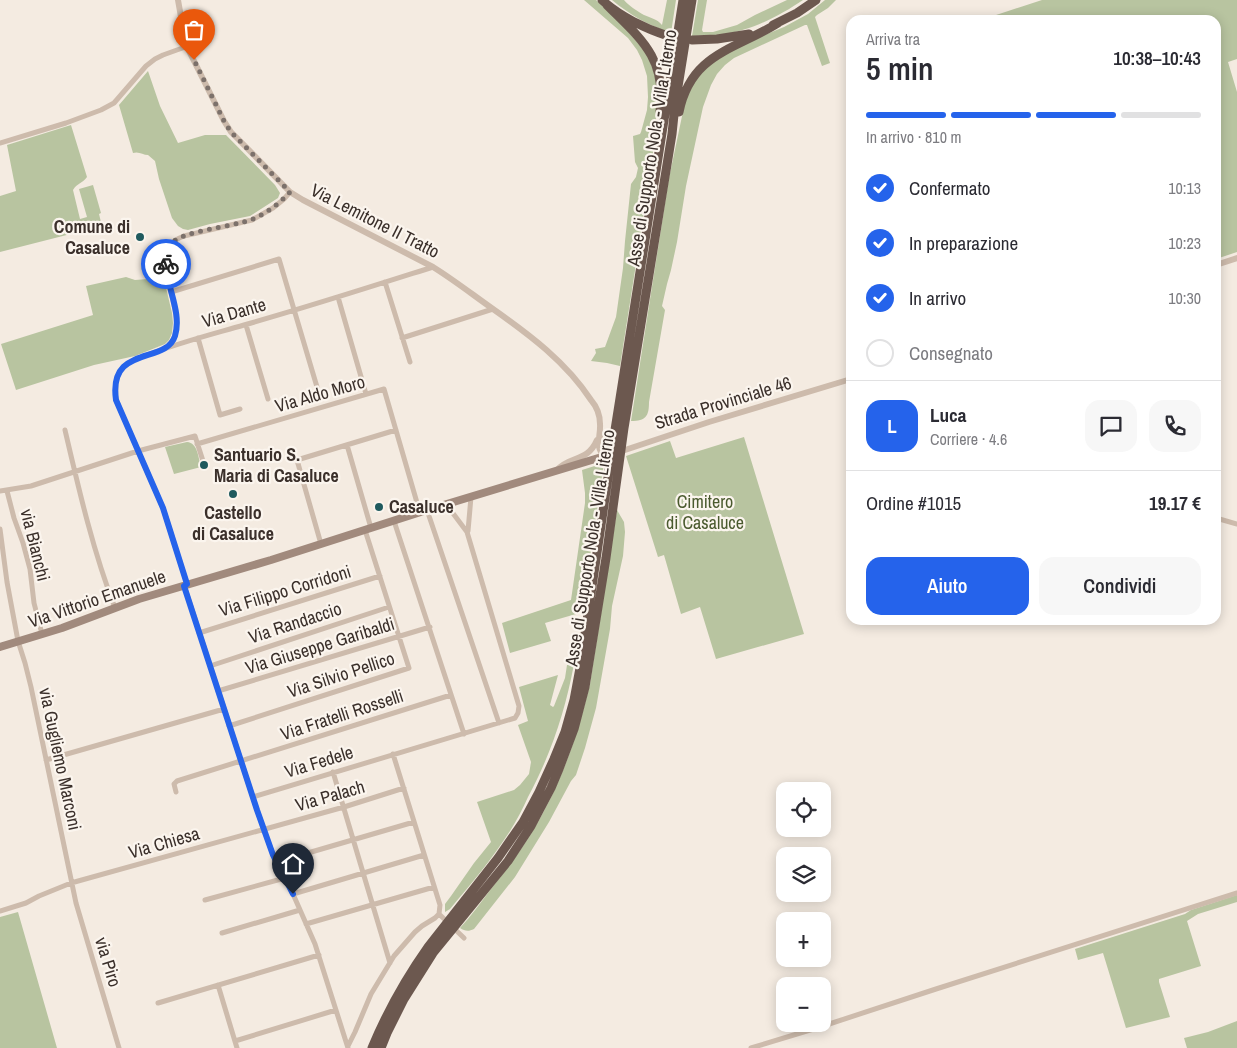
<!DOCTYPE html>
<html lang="it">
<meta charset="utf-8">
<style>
body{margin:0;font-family:"Archivo Narrow",sans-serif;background:#f7f7f7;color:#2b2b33;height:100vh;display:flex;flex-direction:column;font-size:19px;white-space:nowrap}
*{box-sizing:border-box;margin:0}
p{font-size:16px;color:#7c7c81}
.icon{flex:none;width:28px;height:28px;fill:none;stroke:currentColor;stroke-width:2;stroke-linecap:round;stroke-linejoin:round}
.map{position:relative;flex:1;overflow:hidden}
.side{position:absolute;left:846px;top:15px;width:375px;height:610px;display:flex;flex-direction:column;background:#fff;border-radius:15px;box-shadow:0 2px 12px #0003}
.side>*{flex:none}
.controls{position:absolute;left:776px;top:782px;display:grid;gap:10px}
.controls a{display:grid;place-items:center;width:55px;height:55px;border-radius:10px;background:#fff;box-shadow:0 2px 12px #0003;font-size:25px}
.pin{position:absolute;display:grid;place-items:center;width:42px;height:42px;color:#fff;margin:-51px -21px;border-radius:50% 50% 50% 0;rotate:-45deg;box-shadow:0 0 5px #0007}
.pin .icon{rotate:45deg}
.courier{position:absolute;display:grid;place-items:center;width:50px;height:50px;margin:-25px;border:4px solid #2563eb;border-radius:50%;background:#fff;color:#222;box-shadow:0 1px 6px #0007}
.headline em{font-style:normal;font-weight:600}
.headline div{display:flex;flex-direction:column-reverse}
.headline{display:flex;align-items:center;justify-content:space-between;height:85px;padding:0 20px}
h1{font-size:32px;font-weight:600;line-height:38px}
.bar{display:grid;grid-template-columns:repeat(4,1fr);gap:8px 5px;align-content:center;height:60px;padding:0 20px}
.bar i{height:6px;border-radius:4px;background:#e1e1e2}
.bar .on{background:#2563eb}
.bar p{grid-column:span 4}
.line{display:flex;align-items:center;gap:12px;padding:0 20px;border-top:1px solid #e1e1e2}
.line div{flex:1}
.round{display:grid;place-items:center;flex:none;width:52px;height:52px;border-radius:15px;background:#f7f7f7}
ol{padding:0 20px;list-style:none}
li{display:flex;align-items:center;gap:15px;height:55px}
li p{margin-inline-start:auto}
li .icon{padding:5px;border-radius:50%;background:#2563eb;color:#fff;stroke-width:4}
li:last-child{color:#7c7c81}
li i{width:28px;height:28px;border:2px solid #e1e1e2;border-radius:50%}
.cta{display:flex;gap:10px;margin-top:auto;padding:10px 20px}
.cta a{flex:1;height:58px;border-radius:15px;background:#2563eb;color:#fff;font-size:20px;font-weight:600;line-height:58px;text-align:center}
.cta a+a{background:#f7f7f7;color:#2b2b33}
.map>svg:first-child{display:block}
.green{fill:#b8c4a0}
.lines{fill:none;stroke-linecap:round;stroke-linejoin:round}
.minor{stroke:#cdbbac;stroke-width:5}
.tertiary{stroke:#cdbbac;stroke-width:6}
.secondary{stroke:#a18a7d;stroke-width:8}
.trunk{stroke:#6c584f;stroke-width:9}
.done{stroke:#7c716b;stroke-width:5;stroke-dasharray:0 9}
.route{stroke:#2563eb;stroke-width:6}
.poi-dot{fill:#1f5a5e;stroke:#fbf5ee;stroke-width:2}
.labels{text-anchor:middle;stroke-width:4.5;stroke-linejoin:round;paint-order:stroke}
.street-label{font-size:18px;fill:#3b302b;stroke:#fbf5ee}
.poi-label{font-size:18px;font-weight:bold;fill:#3b302b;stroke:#fbf5ee;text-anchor:start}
.park-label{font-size:18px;fill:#4a5a2e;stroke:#fbf5ee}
</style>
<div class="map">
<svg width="1237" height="1048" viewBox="0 0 1237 1048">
<rect width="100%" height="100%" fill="#f4ebe1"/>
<path class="green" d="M584,0H596L618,20L648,55L656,79L657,110L653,142V156L620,366L607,363L591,361L596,353L595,349L605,347L616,317L623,268L625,241L631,184L636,177L638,168L635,162L633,136L640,134L641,132L647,110L648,97L647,76L642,60L637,50L628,38Z
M612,0H624C629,6 637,11 644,15C651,18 657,19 662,25L667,0H676L671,33C648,25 630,15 612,0Z
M698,0H707L702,30L703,32H713L737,25L755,15L787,0H803C781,15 751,31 724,34C713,36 703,35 692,36Z
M825,0H836L828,8L817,15L815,17L830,63L822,66L807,25H805L734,58L725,65L717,74L711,85L703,107L686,186L677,242L671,270L667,284L662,306L665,310L649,402C649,416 646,421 631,421L669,178L685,102L691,87L701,73L712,61L737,46L784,27L808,14Z
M1042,0H1237V59L1228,62L1237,92V252L1216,259V20H988L987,18Z
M148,71L160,106L178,143L205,135H226L275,185L280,193L278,198L250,216L210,224L188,230L183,229L178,226L172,218L159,179L155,161L148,155C143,155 139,151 133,153L119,105Z
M71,125L87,177C82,184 77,183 73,190L80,219L87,217L79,189L93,185L101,213L99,214L102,226L0,252V196L16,191L7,145Z
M163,275L172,313L173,323L172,333L169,340L165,344L135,356L94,365L16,390L1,344L93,315L86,286L126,277L135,280L148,279Z
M744,437L804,634L716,659L700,607L681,614L664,555L658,557L626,456L670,441L676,458Z
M187,442C198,443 198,457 201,467L174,474L165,447Z
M604,463L582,611H576V614L545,623L551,641L510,653L502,623L571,600L585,503V493L582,470Z
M617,510L624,522L625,532L623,556L612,606L610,629L596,708L585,748L576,775L571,781L549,822L515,877L474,929C468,932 465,931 460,928C471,916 481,902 491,889C504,873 516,857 527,840C558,792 577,739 590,684Z
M574,664C565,712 551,754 528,797C523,808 517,820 510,831C492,859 471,884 450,909L445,912V904L451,896L474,863L491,842L477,802L514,790L520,785L529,774L531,762L518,725L528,721L519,687L558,675L550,705L553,707L554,706L565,678L567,665Z
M1237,895V902L1198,914L1187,921L1201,966L1159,979V982L1170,1017L1126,1028L1103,953L1078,960L1075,949L1185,914L1191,910Z
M18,912L57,1048H0V917Z
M1237,1021V1048H1187L1184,1038L1208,1032Z"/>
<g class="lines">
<path class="minor" d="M0,143L66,123L101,110L114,103L146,66L155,59L163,55L188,46
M385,282L410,362
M171,292L279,259L317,387
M338,297L366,394
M246,325L268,399
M198,338L220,415L240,409
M402,338L493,309
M168,346C194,323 151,268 171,244C174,240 179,238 184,236L252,220L273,208L284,199L290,192
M65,430C79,490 93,551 115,608
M197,444L384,389L420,513
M347,445L371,528
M0,491L31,486L138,451L195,436L203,461
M7,491L14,518L23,543L30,569L34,603L42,634
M427,510L499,723
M1216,518L1237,524
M394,521L464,734
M0,529L7,582L18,641L25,663L31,687L76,903L119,1048
M468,531L471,497
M321,544L297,460L396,430
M187,584L163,508L116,400C115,387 115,373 126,365C132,359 142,357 150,354C181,342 213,334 244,325C308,307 370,287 433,267
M184,585L257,810L273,855L293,894L315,944L348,1048
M199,633L380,576
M210,666L389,607
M218,691L430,627
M229,726L409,668L365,530
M393,754L440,905L439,914L464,938
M46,760L224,709
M333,772L390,963
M176,792L174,784L177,781L451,695
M253,797L515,718L518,713L519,706L467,532L446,504
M277,862L414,822
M293,894L424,855
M205,900L285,878
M0,911L26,903L39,896L71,883L344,807L404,788
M306,924L434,887
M222,933L300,910
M218,985L237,1048
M158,1003L319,955
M235,1041L336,1010
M348,1046L355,1032L371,994L394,956L415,932L422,926L435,918L439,914
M751,1048L820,1027L936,989L1237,893"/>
<path class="tertiary" d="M178,0L184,34L189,51L224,121L231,132L239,140L290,192L303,200L433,267C454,280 473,295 493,309C530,335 566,362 591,400C597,407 600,415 600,424C601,436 594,448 605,456
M1216,265L1237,258
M600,434L609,447L614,448
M619,452L709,422L851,379
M557,470C570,455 587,463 597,440"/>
<path class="secondary" d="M0,647L62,628L139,599L271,560L427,510L605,456"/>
<path class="trunk" d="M602,0C619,16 646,29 668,36
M607,5C640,38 667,58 660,111
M773,25L797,13L816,0
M692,40L717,39L749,34
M679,112C691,53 735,50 778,23
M372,1048C387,1012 406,978 428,947L498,858L523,822L539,792L554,759L565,732L574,700L580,668L615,430L683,0
M381,1048L387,1033L404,999L433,953L508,861L531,826L551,788L559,769L574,729L585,687L606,558L624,428L672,134L675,105L692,0"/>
</g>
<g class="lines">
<path class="done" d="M166,264C166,258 166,251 169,246C179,230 235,227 253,219C267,213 280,203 290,192L231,132L224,121L194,60"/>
<path class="route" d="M166,264C167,288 182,313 175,336C166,365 108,344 116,400L163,508L187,584L184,586L257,810L273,855L293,894"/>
</g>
<g class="poi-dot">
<circle cx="140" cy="237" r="5"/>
<circle cx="204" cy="465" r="5"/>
<circle cx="233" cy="494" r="5"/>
<circle cx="379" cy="507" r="5"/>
</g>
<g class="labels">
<g class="street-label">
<text transform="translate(652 148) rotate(-81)" y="6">Asse di Supporto Nola - Villa Literno</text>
<text transform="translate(375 221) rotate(27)" y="6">Via Lemitone II Tratto</text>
<text transform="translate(234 313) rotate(-16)" y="6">Via Dante</text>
<text transform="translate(320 394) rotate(-16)" y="6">Via Aldo Moro</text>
<text transform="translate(723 403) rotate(-17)" y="6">Strada Provinciale 46</text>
<text transform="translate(35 545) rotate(76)" y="6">via Bianchi</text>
<text transform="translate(590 548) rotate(-81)" y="6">Asse di Supporto Nola - Villa Literno</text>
<text transform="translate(285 591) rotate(-17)" y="6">Via Filippo Corridoni</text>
<text transform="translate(97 599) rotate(-19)" y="6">Via Vittorio Emanuele</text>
<text transform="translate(295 623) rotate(-18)" y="6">Via Randaccio</text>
<text transform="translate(320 646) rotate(-17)" y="6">Via Giuseppe Garibaldi</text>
<text transform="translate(341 675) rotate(-18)" y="6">Via Silvio Pellico</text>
<text transform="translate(342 715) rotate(-18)" y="6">Via Fratelli Rosselli</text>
<text transform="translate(60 759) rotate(78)" y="6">via Gugliemo Marconi</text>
<text transform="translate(319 762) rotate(-17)" y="6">Via Fedele</text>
<text transform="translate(330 796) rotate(-16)" y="6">Via Palach</text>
<text transform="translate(164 843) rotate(-16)" y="6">Via Chiesa</text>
<text transform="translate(108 962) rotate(73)" y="6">via Piro</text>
</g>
<g class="poi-label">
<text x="130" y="233" text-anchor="end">Comune di<tspan x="130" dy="21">Casaluce</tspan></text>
<text x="214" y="461">Santuario S.<tspan x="214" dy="21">Maria di Casaluce</tspan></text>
<text x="389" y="513">Casaluce</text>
<text x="233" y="519" text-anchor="middle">Castello<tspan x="233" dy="21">di Casaluce</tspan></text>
</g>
<g class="park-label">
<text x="705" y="508">Cimitero<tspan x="705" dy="21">di Casaluce</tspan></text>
</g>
</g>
</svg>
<div class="controls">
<a><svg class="icon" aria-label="locate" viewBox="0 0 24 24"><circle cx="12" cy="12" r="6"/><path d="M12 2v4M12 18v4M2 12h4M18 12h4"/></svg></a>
<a><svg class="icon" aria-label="layers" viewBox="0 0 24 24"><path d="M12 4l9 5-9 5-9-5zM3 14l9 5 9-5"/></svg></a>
<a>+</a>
<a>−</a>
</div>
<div class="pin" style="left:194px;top:60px;background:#ea580c"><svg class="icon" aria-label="bag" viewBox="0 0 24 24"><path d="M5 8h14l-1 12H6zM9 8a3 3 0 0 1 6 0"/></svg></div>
<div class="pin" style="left:293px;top:894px;background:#1f2937"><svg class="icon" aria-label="home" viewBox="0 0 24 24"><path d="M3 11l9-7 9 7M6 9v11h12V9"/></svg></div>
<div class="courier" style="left:166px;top:264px"><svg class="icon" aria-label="bike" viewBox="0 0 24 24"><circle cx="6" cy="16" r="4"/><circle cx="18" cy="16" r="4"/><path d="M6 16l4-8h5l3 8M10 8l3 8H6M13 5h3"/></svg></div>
<section class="side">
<div class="headline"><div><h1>5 min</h1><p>Arriva tra</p></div><em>10:38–10:43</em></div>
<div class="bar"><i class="on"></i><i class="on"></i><i class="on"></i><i></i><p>In arrivo · 810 m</p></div>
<ol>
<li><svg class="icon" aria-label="check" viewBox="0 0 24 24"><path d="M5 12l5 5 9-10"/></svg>Confermato<p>10:13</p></li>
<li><svg class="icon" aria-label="check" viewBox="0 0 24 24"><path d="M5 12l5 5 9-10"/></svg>In preparazione<p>10:23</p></li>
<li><svg class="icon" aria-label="check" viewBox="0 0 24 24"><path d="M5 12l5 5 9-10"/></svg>In arrivo<p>10:30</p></li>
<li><i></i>Consegnato</li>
</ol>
<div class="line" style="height:90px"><b class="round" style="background:#2563eb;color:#fff">L</b><div><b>Luca</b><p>Corriere · 4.6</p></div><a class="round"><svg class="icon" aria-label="chat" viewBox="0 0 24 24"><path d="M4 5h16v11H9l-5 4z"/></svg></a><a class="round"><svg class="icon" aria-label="phone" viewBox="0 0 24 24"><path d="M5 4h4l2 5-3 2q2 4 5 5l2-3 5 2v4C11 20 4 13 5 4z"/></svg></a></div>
<div class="line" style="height:65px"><div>Ordine #1015</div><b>19.17 €</b></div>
<div class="cta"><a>Aiuto</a><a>Condividi</a></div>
</section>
</div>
